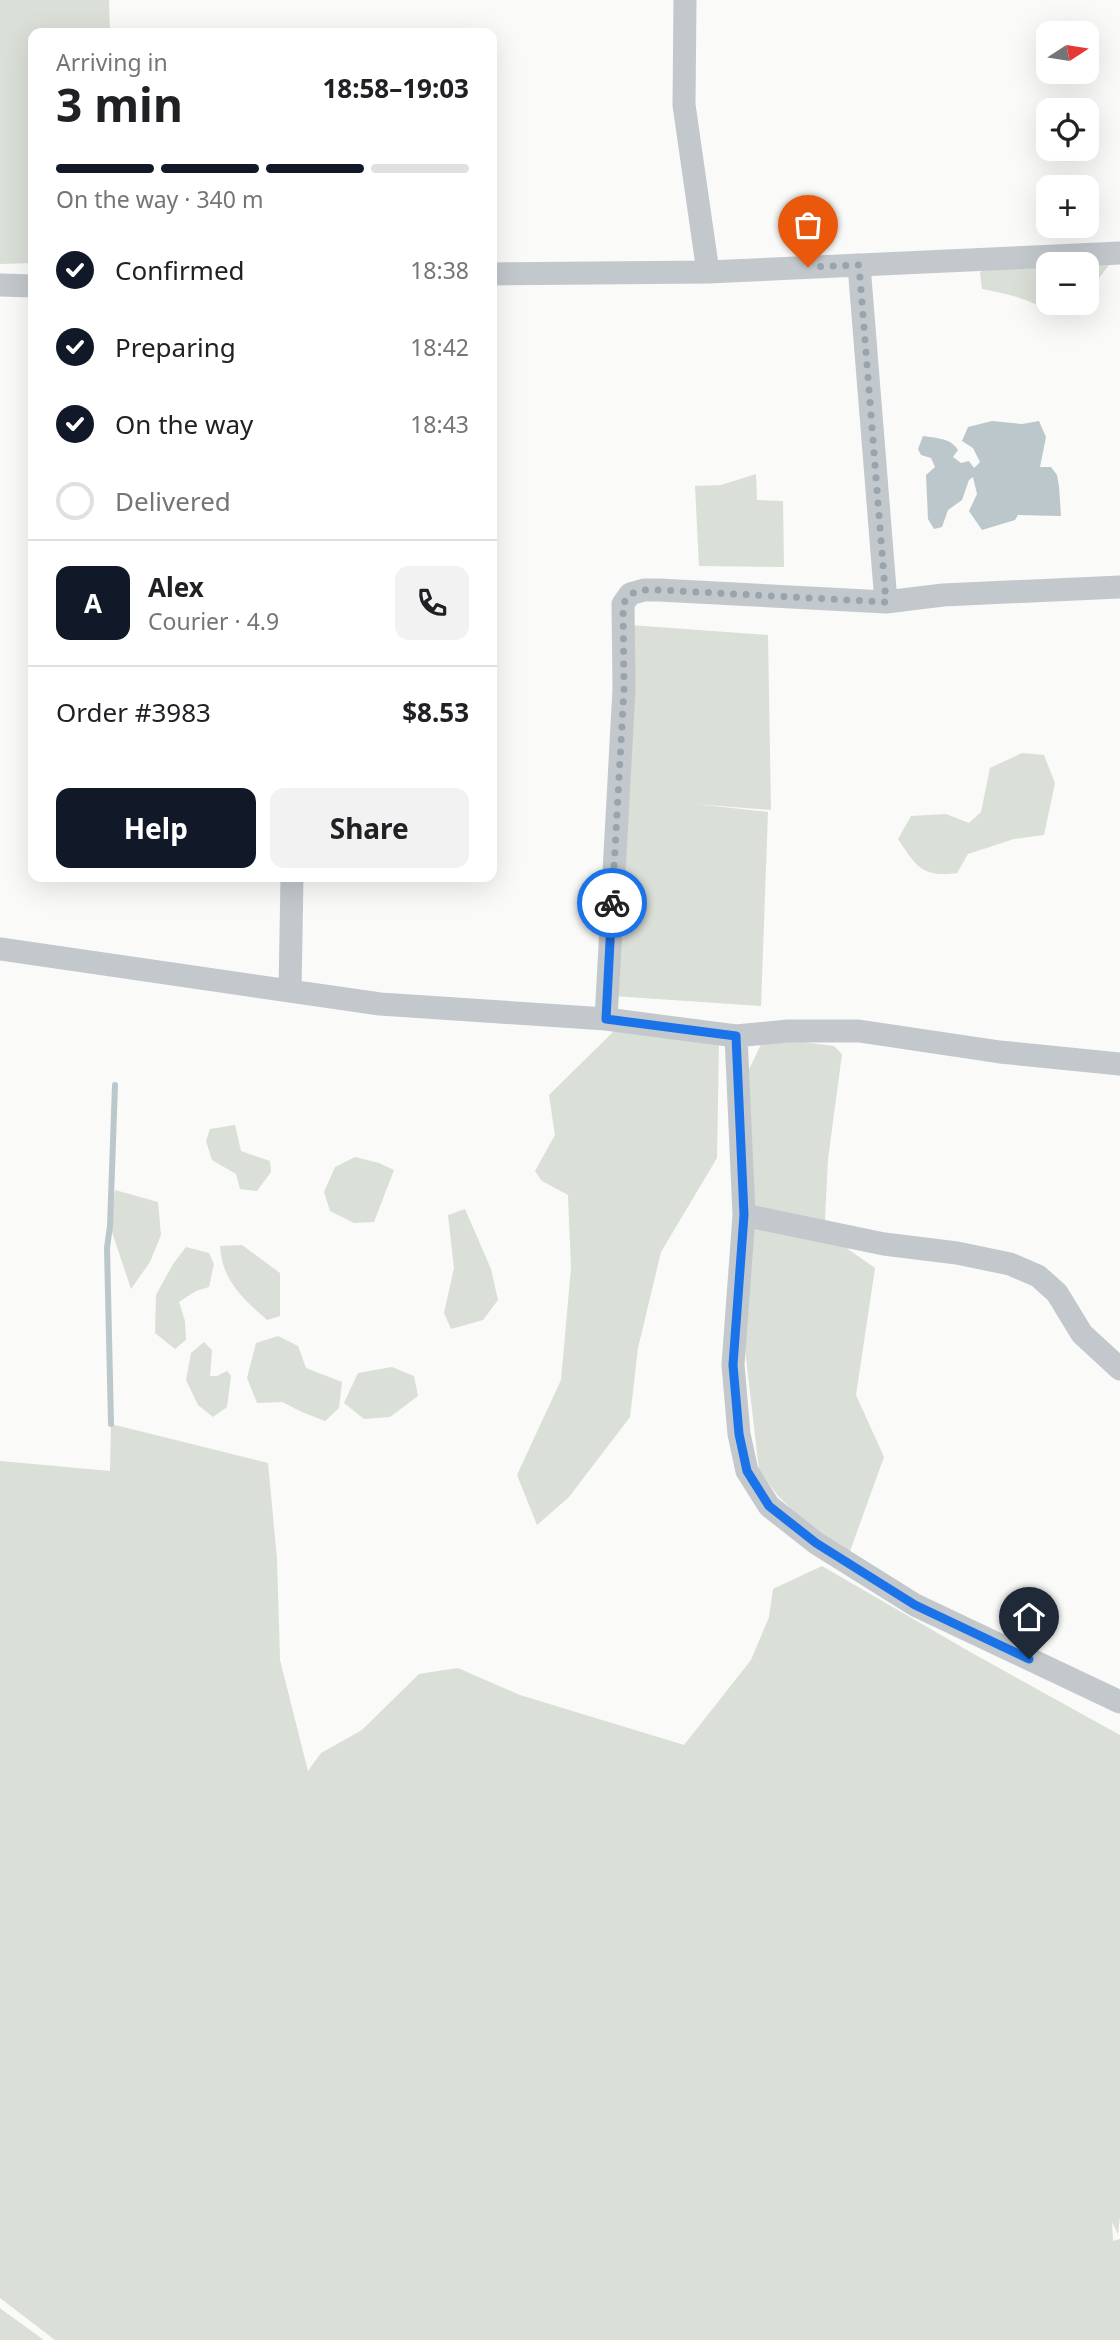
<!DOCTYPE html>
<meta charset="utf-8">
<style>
body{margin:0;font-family:"Noto Sans",sans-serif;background:#f2f2f2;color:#202124;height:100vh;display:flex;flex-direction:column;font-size:26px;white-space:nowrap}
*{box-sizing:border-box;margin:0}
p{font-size:23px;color:#757577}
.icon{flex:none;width:38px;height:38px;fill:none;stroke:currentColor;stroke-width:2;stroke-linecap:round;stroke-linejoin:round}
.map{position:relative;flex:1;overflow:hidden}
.side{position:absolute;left:28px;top:28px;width:469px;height:854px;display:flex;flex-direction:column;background:#fff;border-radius:14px;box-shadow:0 7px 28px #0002}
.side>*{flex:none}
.needle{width:46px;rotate:78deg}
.fabs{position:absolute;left:1036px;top:21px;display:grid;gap:14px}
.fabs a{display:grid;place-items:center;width:63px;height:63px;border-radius:14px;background:#fff;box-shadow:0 7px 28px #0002;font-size:35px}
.pin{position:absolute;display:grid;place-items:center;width:60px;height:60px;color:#fff;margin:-72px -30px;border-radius:50% 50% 50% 0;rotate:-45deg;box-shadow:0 0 7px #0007}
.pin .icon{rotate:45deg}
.courier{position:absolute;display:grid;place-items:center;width:70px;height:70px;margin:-35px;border:5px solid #1a73e8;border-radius:50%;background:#fff;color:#222;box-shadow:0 2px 9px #0007}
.overview em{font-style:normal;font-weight:700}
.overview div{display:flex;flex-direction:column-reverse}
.overview{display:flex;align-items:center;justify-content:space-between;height:119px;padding:0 28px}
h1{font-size:46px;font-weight:700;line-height:52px}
.bar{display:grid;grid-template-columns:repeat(4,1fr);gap:10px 7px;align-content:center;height:84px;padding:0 28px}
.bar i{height:9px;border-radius:5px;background:#e0e0e0}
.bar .active{background:#111827}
.bar p{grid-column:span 4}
.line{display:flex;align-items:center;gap:18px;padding:0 28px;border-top:2px solid #e0e0e0}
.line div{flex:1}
.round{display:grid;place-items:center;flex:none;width:74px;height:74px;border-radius:14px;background:#f2f2f2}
ol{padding:0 28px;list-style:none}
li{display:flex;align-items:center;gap:21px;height:77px}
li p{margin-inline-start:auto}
li .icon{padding:7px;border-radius:50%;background:#111827;color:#fff;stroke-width:4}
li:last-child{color:#757577}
li i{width:38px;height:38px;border:4px solid #e0e0e0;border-radius:50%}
.action{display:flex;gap:14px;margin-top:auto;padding:14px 28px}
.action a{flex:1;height:80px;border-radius:14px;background:#111827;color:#fff;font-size:28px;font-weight:700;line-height:80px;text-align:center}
.action a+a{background:#f2f2f2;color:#202124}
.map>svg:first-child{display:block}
.green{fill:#dadfd7}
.water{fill:#bbc7cb}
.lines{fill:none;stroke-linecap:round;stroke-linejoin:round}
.stream{stroke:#bbc7cb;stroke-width:6}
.minor{stroke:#c3c8cc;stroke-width:23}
.done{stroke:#99a4ac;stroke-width:7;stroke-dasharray:0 12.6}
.route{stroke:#1a73e8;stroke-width:9}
</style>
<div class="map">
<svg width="1120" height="2340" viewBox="0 0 1120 2340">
<rect width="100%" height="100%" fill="#fafaf8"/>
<path class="green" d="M0,0H109L110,33H33V263L0,264Z
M1006,256L1115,257L1087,294V264H1048V303H1067C1046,313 1036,303 1017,297C1006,294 994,291 982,289L980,272Z
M756,474L757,500L783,501L784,567L699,566L695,486L721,485Z
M630,625L768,635L771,810L695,804L768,812L761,1006L613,996Z
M1022,753L1044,755L1055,783L1044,835L1014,839L968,854L957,873C922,878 916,866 898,839L911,816L946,814L969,823L981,812L990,768Z
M614,1031L719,1041L717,1158L661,1252L638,1348L630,1417L569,1497L537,1525L517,1475L561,1380L571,1268L568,1195L542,1181L535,1171L555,1135L549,1095Z
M778,1039L834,1046L842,1054L828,1159L825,1219L838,1242L875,1268L856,1395L884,1457L849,1554L806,1523L778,1496L759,1470L742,1323L746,1076L762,1042Z
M235,1125L241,1151L270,1161L271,1172L257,1191L240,1189L236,1174L212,1160L206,1141L210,1129Z
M355,1157L379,1163L394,1170L374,1222L354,1223L330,1211L324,1192L335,1167Z
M115,1190L158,1202L161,1235L150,1262L131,1289L110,1226Z
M465,1209L491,1269L498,1300L483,1320L451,1329L444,1313L454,1268L448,1215Z
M242,1245L280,1273V1316L267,1320C242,1298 222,1280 220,1246Z
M186,1247L209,1253L214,1264L209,1287L196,1291L179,1302L185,1321L186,1340L175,1349L155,1333L156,1295L173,1264Z
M278,1336L298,1346L306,1368L342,1382L339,1408L325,1421L302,1412L282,1402L257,1403L247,1378L256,1343Z
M204,1342L212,1350L210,1376H217L227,1371L231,1376L227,1407L213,1417L198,1405L186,1380L191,1353Z
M392,1367L414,1376L418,1396L390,1417L364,1419L344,1403L358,1373Z
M111,1424L268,1463L277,1559L280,1660L308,1771L321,1753L362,1730L419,1674L458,1668L520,1695L684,1745L751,1660L769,1617L773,1589L822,1566L972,1653L1120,1735V2216L1118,2234L1112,2222L1113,2241L1120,2239V2340H55L0,2298V1461L110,1471Z
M0,2308L1,2309L44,2340H0Z"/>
<path class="water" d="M992,421L1022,424L1039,421L1046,437L1040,467H1051L1057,475L1059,486L1061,516L1018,515L1015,520L982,530L969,511L977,494L973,477L969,480L962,500L948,510L942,527L934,529L928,519L926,475L935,467L931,458L921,455L918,449L923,436C936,438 951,438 958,450L953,457L961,463L969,461L974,468L980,462L973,448L962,441L968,427Z"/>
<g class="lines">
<path class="stream" d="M111,1424L107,1248L110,1226L115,1085"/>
<path class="minor" d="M685,0L684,105L708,272
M859,265L886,602
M492,274L708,272L1120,253
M0,285L33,286
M0,949L380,1004L606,1019L736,1036L788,1031H859L1000,1052L1120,1064
M290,991L292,877
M606,1019L624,689L623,604L630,594L644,590H659L886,602L943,595L1120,587
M736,1036L744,1215L733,1365L739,1434L747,1471L769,1506L816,1543L915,1605L1120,1702
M744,1215L884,1244L957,1253L1010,1264L1038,1276L1057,1293L1082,1334L1120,1369"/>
</g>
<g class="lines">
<path class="done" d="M612,903L624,689L623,604L630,594L643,590H659L886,602L859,265L808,267"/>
<path class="route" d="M612,903L606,1019L736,1036L744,1215L733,1365L739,1434L747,1471L769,1506L816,1543L915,1605L1029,1659"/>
</g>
</svg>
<div class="fabs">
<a><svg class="needle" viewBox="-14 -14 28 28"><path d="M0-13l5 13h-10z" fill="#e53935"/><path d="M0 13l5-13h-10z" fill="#757577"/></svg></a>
<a><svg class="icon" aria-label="locate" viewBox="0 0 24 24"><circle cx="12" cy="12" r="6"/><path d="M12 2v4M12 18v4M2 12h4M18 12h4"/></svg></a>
<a>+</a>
<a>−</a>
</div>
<div class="pin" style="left:808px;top:267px;background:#ea580c"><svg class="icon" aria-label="bag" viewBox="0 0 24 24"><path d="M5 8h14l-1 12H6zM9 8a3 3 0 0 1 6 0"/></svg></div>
<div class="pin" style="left:1029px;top:1659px;background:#1f2937"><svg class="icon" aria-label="home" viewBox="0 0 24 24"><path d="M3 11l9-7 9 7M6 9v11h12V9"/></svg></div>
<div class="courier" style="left:612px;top:903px"><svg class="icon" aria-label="bike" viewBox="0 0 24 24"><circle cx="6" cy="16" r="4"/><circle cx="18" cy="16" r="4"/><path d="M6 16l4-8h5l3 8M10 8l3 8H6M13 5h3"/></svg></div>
<section class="side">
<div class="overview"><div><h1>3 min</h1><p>Arriving in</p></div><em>18:58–19:03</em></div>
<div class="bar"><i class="active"></i><i class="active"></i><i class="active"></i><i></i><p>On the way · 340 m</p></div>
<ol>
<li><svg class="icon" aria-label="check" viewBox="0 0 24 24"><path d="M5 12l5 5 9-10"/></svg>Confirmed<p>18:38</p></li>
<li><svg class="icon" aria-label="check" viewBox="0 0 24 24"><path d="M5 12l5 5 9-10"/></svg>Preparing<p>18:42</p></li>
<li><svg class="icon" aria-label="check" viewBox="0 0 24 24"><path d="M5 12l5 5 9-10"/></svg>On the way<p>18:43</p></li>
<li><i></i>Delivered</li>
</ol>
<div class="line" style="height:126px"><b class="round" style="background:#111827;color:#fff">A</b><div><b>Alex</b><p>Courier · 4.9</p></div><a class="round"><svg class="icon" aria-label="phone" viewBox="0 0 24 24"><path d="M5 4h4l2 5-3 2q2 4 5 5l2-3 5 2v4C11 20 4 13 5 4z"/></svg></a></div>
<div class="line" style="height:91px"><div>Order #3983</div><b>$8.53</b></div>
<div class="action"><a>Help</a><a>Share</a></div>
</section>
</div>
